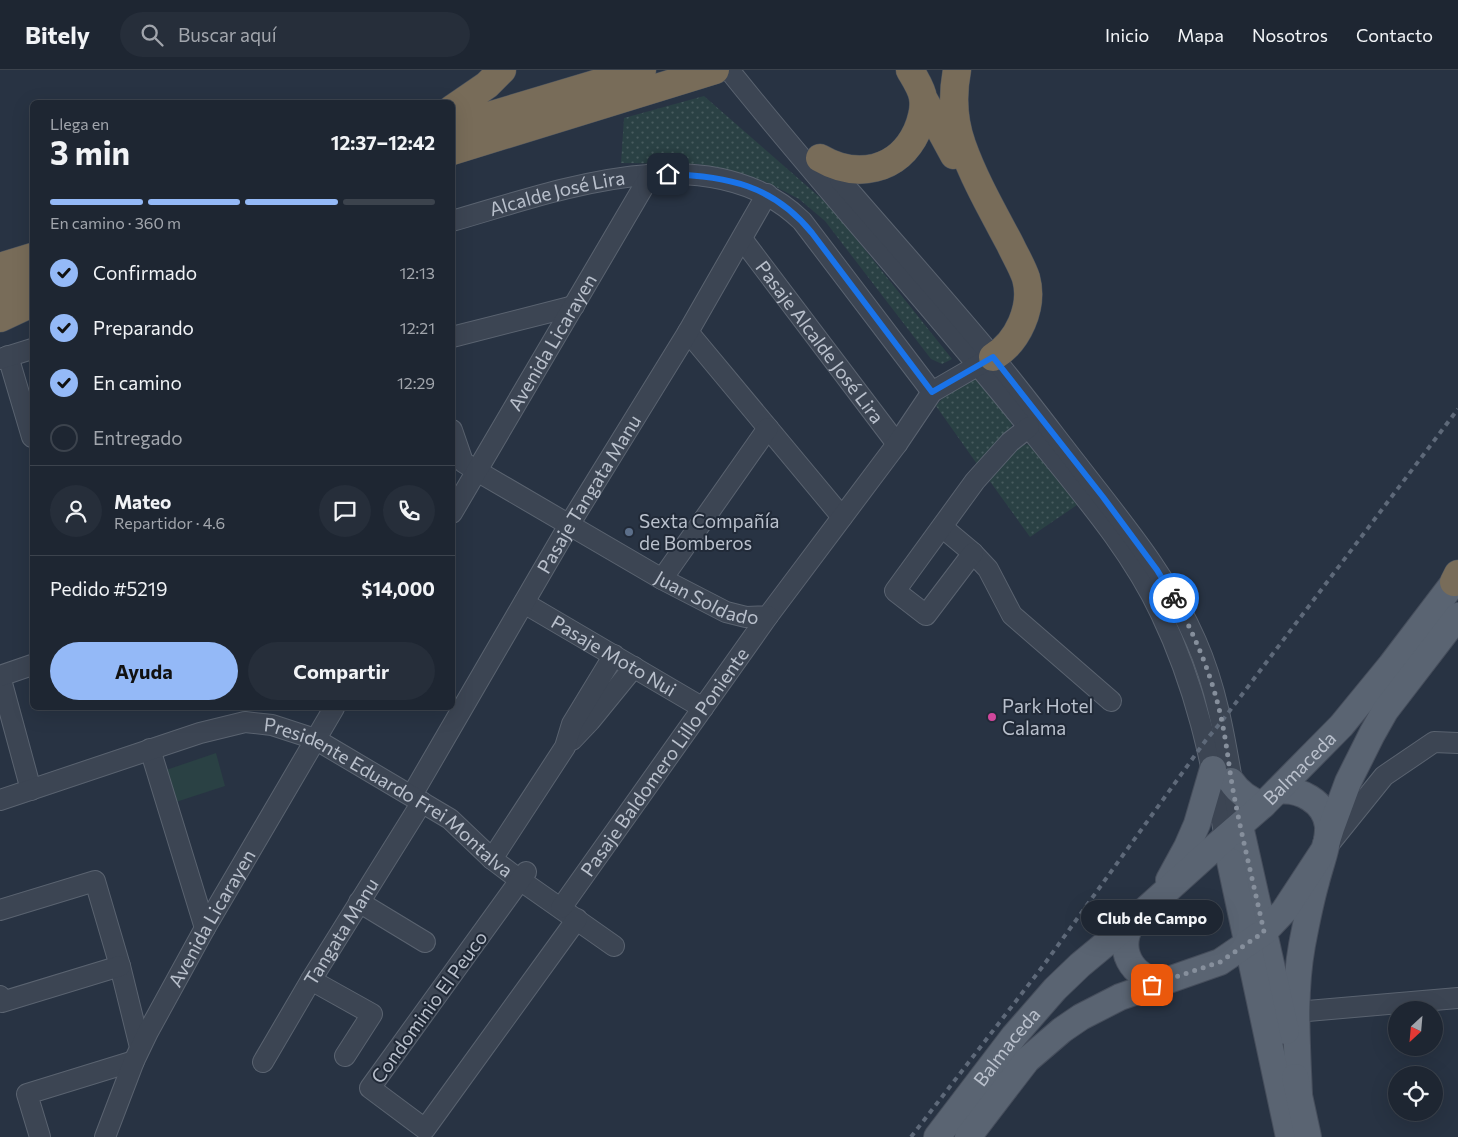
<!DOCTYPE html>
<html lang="es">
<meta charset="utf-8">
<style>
body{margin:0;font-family:Commissioner,sans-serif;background:#262e3a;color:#f1f3f6;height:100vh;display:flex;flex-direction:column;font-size:19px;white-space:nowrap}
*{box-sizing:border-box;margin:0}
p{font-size:16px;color:#a1a5ac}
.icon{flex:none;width:28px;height:28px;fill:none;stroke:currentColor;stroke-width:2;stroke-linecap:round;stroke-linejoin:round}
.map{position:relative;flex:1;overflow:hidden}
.side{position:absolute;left:30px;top:30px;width:425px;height:610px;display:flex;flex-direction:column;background:#1e2632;border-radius:8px;box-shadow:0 5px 20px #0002,0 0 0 1px #3c434d}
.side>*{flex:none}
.needle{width:32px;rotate:206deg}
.controls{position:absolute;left:1388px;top:931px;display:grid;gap:10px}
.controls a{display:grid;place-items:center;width:55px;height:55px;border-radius:50%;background:#1e2632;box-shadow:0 5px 20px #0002,0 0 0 1px #3c434d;font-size:25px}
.pin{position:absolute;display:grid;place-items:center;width:42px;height:42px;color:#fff;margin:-21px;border-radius:10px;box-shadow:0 2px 8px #0006}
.courier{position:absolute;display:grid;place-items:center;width:50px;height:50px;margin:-25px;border:4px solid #1a73e8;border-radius:50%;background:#fff;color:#222;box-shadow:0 1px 6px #0007}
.bubble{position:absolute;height:35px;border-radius:18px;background:#1e2632;box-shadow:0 5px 20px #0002,0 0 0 1px #3c434d;font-size:16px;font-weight:700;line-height:35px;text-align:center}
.headline em{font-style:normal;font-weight:700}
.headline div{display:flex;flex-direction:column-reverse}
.headline{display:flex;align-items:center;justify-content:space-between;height:85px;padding:0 20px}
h1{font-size:32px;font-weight:700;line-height:38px}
.bar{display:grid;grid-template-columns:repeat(4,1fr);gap:8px 5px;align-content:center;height:60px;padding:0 20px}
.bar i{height:6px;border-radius:4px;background:#3c434d}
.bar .selected{background:#94b9f7}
.bar p{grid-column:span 4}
.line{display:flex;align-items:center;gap:12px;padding:0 20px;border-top:1px solid #3c434d}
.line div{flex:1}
.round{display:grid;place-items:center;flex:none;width:52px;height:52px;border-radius:26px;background:#262e3a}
ol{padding:0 20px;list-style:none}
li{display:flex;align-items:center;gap:15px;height:55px}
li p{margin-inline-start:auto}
li .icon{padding:5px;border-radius:50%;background:#94b9f7;color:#111;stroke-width:4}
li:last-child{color:#a1a5ac}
li i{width:28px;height:28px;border:2px solid #3c434d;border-radius:50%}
.cta{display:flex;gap:10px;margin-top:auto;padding:10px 20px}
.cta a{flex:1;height:58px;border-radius:30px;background:#94b9f7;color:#111;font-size:20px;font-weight:700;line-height:58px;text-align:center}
.cta a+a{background:#262e3a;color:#f1f3f6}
header{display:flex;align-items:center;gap:30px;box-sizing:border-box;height:70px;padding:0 25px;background:#1e2632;border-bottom:1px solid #3c434d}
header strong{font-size:24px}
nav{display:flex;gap:28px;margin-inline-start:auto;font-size:18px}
.search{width:350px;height:45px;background:#262e3a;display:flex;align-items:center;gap:12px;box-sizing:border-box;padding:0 18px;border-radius:28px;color:#a1a5ac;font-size:19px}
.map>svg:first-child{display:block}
.grass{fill:url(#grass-dots)}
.pitch{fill:#2a4144}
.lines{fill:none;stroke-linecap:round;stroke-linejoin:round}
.minor-casing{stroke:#5a6370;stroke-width:22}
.major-casing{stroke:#464e5c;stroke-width:28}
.highway-casing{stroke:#47505d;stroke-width:29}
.minor{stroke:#3c4553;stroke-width:20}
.major{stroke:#5a6472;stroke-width:26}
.highway{stroke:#786c59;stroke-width:28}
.rail{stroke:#5e6979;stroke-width:4;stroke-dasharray:5 5;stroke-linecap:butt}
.done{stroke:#868f9c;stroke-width:5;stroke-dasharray:0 9}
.route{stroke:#1a73e8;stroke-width:6}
.service-dot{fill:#5c6f8a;stroke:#212a38;stroke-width:2}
.hotel-dot{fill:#d1479c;stroke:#212a38;stroke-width:2}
.labels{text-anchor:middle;stroke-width:4;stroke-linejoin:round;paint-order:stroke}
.street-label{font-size:19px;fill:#b9c0cc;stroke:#212a38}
.poi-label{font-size:19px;fill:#b9c0cc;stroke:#212a38;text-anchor:start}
</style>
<header>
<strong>Bitely</strong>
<div class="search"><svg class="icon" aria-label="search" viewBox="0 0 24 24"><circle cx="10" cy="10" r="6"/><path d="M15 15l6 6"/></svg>Buscar aquí</div>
<nav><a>Inicio</a><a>Mapa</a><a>Nosotros</a><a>Contacto</a></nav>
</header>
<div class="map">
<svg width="1458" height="1067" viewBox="0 0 1458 1067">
<defs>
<pattern id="grass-dots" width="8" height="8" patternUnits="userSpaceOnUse" patternTransform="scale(1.25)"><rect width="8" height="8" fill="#2a4144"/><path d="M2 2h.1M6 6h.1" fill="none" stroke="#475b5e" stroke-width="1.8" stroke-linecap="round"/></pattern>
</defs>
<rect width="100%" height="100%" fill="#283343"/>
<path class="grass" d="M704,26L831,137L952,289L942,294L931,289L825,151L799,129L766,112L742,104L698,94L621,93L624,48Z
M983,308L1014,348L1009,364L977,394L936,336C952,317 958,311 983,308Z
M1034,374L1077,435L1030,467L989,410L1018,375Z"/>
<path class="pitch" d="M216,683L225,716L176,732L166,700Z"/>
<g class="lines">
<g class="minor-casing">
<g id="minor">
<path d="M729,0C829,125 938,243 1038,369C1082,424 1131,480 1161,544C1196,617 1211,689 1225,768"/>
<path d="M840,110C891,169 943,227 993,287C1022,322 1049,358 1077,394C1120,450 1168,506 1196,571C1222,630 1228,693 1240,756"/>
<path id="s1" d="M452,151C557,121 711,62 802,151L932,322"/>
<path id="s2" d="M742,169L897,374"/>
<path d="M688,262L842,447"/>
<path d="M452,267L574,236"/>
<path d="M8,286L32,367"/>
<path d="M0,289L32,279"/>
<path id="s3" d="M452,360L463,392L477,401L662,509L726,542L746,547L768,546L897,374L932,322L989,289"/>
<path id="s4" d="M452,443L651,104"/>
<path d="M942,457L973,483L988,499L1012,545L1111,631"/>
<path d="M973,483L926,545L895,521L975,411L1010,372L1029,357"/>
<path d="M662,509L768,358"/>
<path id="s5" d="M524,533L703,638"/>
<path d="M0,606L31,720"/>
<path d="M0,606L32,595"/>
<path d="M572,670L590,651L634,597"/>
<path d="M150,679L205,858"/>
<path id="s6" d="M412,725L569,455L688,262L767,124"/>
<path id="s7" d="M0,730L200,663L245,652L272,655L315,669L450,749L492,789L520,810L614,876"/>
<path d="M1330,773L1384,706L1434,672L1458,673"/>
<path d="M492,789L565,677L572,654L614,585"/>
<path d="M526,802L370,1018L425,1059L577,849"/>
<path d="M359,832L425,872"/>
<path id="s8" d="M561,838L768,546"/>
<path d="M0,840L95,811L120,896L140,977"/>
<path d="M311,910L372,944L345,986"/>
<path d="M0,926L2,932L120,896"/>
<path d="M1296,942L1458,928"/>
<path id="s9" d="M263,992L311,910L422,732"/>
<path d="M40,1067L27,1024L134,991"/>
<path id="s10" d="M105,1067L134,991L148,962L205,858L334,638"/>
</g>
</g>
<g class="major-casing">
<g id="major">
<path d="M1231,711C1239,723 1249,730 1263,735"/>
<path d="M1277,721C1299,718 1325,731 1328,756C1329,774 1320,795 1316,812C1310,833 1306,854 1302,875C1293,925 1297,974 1299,1024"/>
<path d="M1240,756L1286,961"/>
<path d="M1230,791L1289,1067"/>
<path d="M1169,810L1187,777L1197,754L1213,699"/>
<path d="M1133,851C1115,879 1131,908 1163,912"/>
<path d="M1295,1007L1308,1067"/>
<path id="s11" d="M937,1067L1014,966L1055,919L1080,895L1133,851L1225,768L1263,735L1341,656L1391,595L1458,507"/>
<path d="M968,1067L1027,990L1062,960L1081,947L1120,927L1220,892L1264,862L1284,841L1324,780L1331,758L1348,712L1372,664L1385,641L1458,546"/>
</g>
</g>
<g class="highway-casing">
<path id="highway" d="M957,0C952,26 953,50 962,75C974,109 993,142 1010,174C1015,185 1022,196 1026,208C1034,237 1018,272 993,287
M923,28L954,85
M452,39L487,15L502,0
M452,57L642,0
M452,81L715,0
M820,88C856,109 898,102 917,61C921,52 925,38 923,28C922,19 914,7 910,0
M0,197L32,187
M0,221L32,211
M0,248L32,233
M1454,512L1458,504"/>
</g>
<use href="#minor" class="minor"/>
<use href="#major" class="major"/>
<use href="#highway" class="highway"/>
<path class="rail" d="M911,1067L1043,896L1206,670L1222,651L1458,339"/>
</g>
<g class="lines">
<path class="done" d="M1152,915L1220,892L1264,862C1254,815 1242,768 1233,720C1229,698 1227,675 1222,652C1213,608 1196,567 1174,528"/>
<path class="route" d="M668,104C727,106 773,115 812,163L932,322L993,287L1103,427L1157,500L1174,528"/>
</g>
<circle class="service-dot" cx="629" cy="462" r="5"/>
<circle class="hotel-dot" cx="992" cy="647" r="5"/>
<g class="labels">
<g class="street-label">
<text dy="7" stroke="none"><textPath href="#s1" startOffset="109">Alcalde José Lira</textPath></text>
<text dy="7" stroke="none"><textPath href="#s2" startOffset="129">Pasaje Alcalde José Lira</textPath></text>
<text dy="7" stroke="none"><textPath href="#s4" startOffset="198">Avenida Licarayen</textPath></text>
<text dy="7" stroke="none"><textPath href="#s6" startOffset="349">Pasaje Tangata Manu</textPath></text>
<text dy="7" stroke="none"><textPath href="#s3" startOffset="314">Juan Soldado</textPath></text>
<text dy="7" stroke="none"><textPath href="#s5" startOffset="104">Pasaje Moto Nui</textPath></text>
<text dy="7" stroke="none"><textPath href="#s8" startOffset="179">Pasaje Baldomero Lillo Poniente</textPath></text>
<text dy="7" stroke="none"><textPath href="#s11" startOffset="519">Balmaceda</textPath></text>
<text dy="7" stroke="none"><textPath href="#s7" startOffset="422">Presidente Eduardo Frei Montalva</textPath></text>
<text dy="7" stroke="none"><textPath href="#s10" startOffset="244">Avenida Licarayen</textPath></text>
<text dy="7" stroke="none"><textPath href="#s9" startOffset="152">Tangata Manu</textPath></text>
<text transform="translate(429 937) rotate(-54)" y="7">Condominio El Peuco</text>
<text dy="7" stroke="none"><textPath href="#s11" startOffset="114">Balmaceda</textPath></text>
</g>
<g class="poi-label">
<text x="639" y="458">Sexta Compañía<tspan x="639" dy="22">de Bomberos</tspan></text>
<text x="1002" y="643">Park Hotel<tspan x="1002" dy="22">Calama</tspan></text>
</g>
</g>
</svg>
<div class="controls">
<a><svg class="needle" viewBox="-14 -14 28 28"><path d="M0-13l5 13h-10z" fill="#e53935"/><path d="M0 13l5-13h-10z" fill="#a1a5ac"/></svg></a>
<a><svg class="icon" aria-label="locate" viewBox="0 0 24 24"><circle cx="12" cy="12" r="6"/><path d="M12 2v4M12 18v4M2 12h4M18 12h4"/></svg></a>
</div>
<div class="pin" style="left:1152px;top:915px;background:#ea580c"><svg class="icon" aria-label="bag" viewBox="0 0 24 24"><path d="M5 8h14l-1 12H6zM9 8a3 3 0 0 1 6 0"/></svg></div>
<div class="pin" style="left:668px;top:104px;background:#1f2937"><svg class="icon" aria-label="home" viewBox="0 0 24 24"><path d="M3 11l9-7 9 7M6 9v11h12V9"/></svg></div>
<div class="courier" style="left:1174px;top:528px"><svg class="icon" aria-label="bike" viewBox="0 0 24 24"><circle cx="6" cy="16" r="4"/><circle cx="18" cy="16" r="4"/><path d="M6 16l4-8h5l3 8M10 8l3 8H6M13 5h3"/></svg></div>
<div class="bubble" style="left:1081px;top:830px;width:142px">Club de Campo</div>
<section class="side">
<div class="headline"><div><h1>3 min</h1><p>Llega en</p></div><em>12:37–12:42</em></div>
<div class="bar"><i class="selected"></i><i class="selected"></i><i class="selected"></i><i></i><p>En camino · 360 m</p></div>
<ol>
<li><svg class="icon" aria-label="check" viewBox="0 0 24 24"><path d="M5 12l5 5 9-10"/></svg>Confirmado<p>12:13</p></li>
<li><svg class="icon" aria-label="check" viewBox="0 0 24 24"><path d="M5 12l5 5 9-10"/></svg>Preparando<p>12:21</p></li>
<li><svg class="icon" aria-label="check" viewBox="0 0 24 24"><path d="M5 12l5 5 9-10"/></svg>En camino<p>12:29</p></li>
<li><i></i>Entregado</li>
</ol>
<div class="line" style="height:90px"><a class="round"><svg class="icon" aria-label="person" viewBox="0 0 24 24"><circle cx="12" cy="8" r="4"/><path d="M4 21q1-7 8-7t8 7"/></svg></a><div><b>Mateo</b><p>Repartidor · 4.6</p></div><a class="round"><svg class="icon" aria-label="chat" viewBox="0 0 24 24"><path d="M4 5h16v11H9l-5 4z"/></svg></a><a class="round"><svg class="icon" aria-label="phone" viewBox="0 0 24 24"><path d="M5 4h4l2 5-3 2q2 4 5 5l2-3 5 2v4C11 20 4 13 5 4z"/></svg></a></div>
<div class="line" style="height:65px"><div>Pedido #5219</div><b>$14,000</b></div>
<div class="cta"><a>Ayuda</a><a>Compartir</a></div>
</section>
</div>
